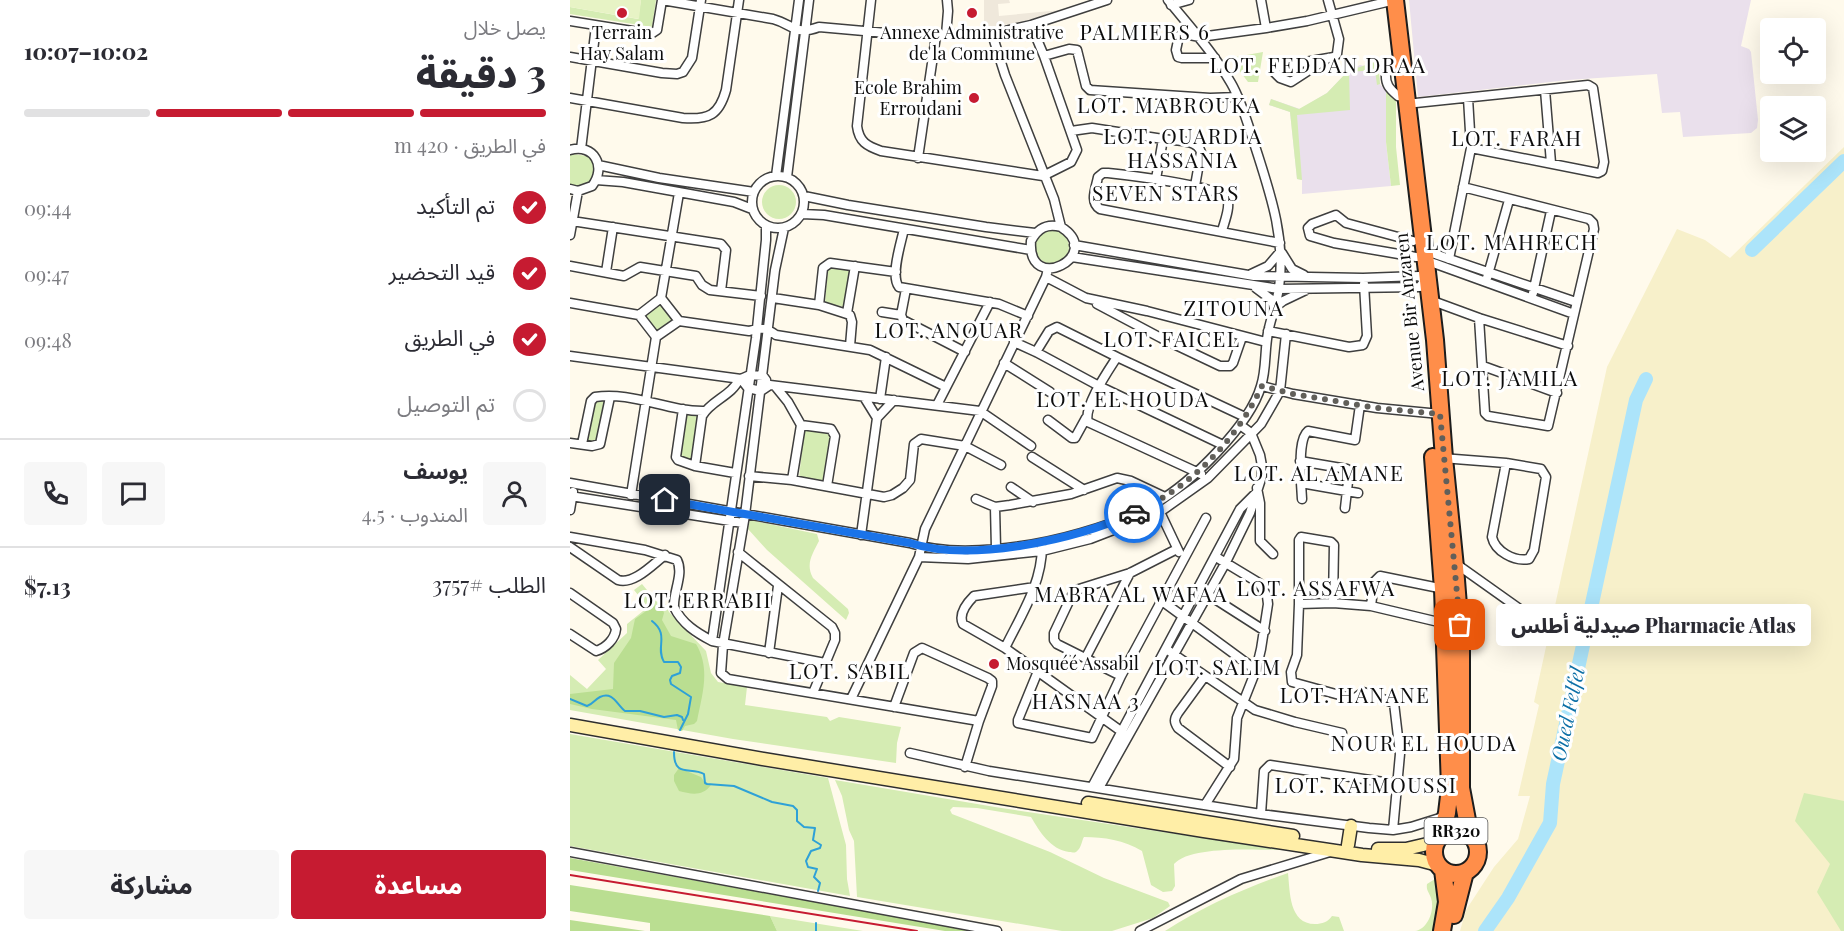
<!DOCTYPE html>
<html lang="ar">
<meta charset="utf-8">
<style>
body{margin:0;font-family:"Playfair Display","Noto Sans Arabic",serif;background:#f7f7f7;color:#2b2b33;direction:rtl;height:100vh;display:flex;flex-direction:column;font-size:22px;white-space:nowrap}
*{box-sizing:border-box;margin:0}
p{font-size:20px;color:#7c7c81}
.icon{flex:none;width:33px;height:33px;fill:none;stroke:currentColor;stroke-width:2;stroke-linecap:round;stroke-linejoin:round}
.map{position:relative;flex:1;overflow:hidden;direction:ltr}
.panel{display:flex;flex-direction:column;background:#fff;width:570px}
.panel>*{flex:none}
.buttons{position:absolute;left:1190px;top:18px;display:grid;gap:12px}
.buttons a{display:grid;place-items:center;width:66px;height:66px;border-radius:6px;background:#fff;box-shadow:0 6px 24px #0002;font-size:30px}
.pin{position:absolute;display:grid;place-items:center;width:51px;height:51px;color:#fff;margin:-26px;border-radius:12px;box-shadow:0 3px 9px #0006}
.courier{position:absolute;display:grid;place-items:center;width:60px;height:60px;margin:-30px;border:4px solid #1a73e8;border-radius:50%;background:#fff;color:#222;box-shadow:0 2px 8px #0007}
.bubble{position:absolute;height:42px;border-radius:6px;background:#fff;box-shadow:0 6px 24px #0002;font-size:20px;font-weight:800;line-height:42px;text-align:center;direction:rtl}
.overview em{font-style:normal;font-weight:800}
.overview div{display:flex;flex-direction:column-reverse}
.overview{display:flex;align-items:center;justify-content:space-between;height:102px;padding:0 24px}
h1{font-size:39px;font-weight:800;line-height:45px}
.bar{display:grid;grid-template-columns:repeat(4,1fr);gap:9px 6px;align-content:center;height:72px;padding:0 24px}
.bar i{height:8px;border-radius:4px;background:#e1e1e2}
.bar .active{background:#c61b31}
.bar p{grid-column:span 4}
.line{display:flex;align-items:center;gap:15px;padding:0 24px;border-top:2px solid #e1e1e2}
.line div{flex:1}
.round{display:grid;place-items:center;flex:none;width:63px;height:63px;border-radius:6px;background:#f7f7f7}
ol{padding:0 24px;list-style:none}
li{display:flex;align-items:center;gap:18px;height:66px}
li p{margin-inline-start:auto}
li .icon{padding:6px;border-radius:50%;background:#c61b31;color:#fff;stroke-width:4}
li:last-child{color:#7c7c81}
li i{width:33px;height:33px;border:3px solid #e1e1e2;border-radius:50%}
.action{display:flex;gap:12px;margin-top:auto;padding:12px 24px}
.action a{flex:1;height:69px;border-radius:6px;background:#c61b31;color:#fff;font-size:24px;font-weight:800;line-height:69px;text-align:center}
.action a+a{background:#f7f7f7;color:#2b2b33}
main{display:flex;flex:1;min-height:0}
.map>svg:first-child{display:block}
.industrial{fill:#eae0ec}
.farmland{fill:#f7f0ca}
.green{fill:#d5ecb3}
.forest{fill:#bade91}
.pitch{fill:#e7f3c5}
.plaza{fill:#efe8db}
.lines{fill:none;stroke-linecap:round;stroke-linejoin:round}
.stream{stroke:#2ea1d7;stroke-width:2}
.river{stroke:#ace4fa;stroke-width:14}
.street-casing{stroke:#3f3f3f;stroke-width:11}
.secondary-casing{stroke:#2e2e2e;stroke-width:15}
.highway-casing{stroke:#1d1d1d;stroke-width:20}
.street{stroke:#fff;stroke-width:8}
.secondary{stroke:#ffeea7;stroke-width:12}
.highway{stroke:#ff8e4a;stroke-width:16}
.rail{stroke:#c61b31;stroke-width:2}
.done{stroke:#615f5a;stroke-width:6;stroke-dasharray:0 10.8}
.route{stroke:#1a73e8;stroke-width:8}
.poi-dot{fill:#c61b31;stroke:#fff;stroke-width:2}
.labels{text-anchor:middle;stroke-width:6;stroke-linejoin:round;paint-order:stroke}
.shield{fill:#fff;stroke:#555;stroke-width:1.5}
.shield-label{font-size:16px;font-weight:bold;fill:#0c0c0c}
.poi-label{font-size:18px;fill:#0c0c0c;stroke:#fff}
.street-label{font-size:18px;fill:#0c0c0c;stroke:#fff}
.water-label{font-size:20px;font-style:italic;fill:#0d70a7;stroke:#fff}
.quarter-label{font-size:21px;letter-spacing:1.5px;fill:#0c0c0c;stroke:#fff}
</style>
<main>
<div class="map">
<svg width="1274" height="931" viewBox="0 0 1274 931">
<rect width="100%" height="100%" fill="#fffaec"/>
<path class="industrial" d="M839,0H1181L1171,46L1179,49L1181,52L1188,120L1187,128L1181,133L1113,137L1110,112L1092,113L1087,74L998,80L848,97Z
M790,65L812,70L809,73L810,84L816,91V142L821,186L732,194V180L727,179L720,112L699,105L701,99L730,109L757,93L778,71Z"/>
<path class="farmland" d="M1274,147V931H890L896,910L924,867L948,839L960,796H948L969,705L964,702L1037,367L1107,229L1135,240L1160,258Z"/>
<path class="green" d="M71,0H86L82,27L0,14V7L68,19Z
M693,52L688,82H678L660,58Z
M822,56L820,63L809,73L810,84L807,85L805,70L779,72L780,110L727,115L732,180L727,179L720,112L699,105L701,99L729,109L757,93L778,71Z
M816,91L826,101V147L830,185L821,186L816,142Z
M3,154L17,156L25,164C25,179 16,190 0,184V155Z
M192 202a17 17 0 1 1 34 0a17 17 0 1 1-34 0Z
M465 247a17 17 0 1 1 34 0a17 17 0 1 1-34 0Z
M261,267L280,270L276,307L255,303L258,269Z
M91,302L105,320L87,333L72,315Z
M35,400L28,443L17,442L24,401Z
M119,414L129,417L122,462L109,457L115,415Z
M238,429L261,434L255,482L229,478L234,431Z
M180,520L247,534L249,541C243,553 235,564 243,578L278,609L279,613L276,620L197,550L178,529Z
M72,584L87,602L93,599L99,612L136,651L141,673L148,682L177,687L175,705L257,717L260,721L269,717L331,727L327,743L326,763L163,739L0,710V675L17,689L36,669L28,660L57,633V624L78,607L64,590Z
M0,734L258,778L276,845L277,879L280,896L0,846Z
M265,780L425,807L713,850C689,850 620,845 604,864L605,886L602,891L593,892L581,885L572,851C554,840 534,837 514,837C512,840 511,848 508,850C505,854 503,852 499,852C480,849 470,832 461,817L407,808L383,807L380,810L382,814L480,852L534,878L598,902L600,906L583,918L542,931H492L287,897L284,841L279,830L272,796Z
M1234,793L1274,801V931H1271L1247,892L1260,864L1225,821Z
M718,873C720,892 719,924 745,924C752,924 758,922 762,916L769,917L774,931H595C634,906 675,888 718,873Z
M865,879C872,894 866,915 863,931H845C858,929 865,910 861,898C859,892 856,891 857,884Z
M200,916L293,931H207Z"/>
<path class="forest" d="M91,604L94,613L92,620L101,636L126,644C141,669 132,695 127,721L124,724L115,726L112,731L108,730L106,720L22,709L0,704V694L43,689L44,663L61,638L65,619L83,606Z
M109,768L131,777L135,783L141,785C132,797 121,794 109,791L104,781V775Z
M0,858L406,931H375L0,870Z
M0,885L200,916L207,931H80V923L0,911Z
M0,920L75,931H0Z"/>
<path class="pitch" d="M0,0H71L69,19L0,7Z"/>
<path class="plaza" d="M414,0H439L440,3L428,4L429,16L491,10L449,23L410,28L414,27Z"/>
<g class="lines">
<path class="stream" d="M82,621C100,635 85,647 94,662H108L111,667L110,673L102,676L100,680L101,684L121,697L118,714L110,730
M0,699L17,706C23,704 24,700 30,697C43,691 47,705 55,711H70L94,717L107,715L112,717L113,720
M104,752C104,779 121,766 134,774L135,783L137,784L164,786L202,802L223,806L227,810V821L234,827L245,828L243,840L251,845L250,848L241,851L236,861L238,867L247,869L244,877L250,883L248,891
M246,931V923"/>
<path class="river" d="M1182,250L1274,161
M915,931L938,898L980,823L983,784L1066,400L1076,379"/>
<g class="street-casing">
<path id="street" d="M92,0L203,19C224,25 225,36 249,27L339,35L422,34L461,25L537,0
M301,0L287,126C289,142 297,146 311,151L473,176L501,162L507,150L474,56L461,25
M691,0L696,28
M601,5L619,0
M0,21L81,34L87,30L92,0
M422,34L435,75L484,199L491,227C536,255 457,296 461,241C468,228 477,223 491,227
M376,35L378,11L377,0
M474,56L499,49L507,50L516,86L520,90L640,98L668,97
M0,57L92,73L107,74L113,72L122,58L131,0
M645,58H612L608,57L606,50L609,36L614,34L630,37L696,28L737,21L825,0
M758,58L721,82L710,78L704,72L707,67L764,57L767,54L769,39L758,0
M825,64L816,73C815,85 820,89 828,96
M975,90L981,163
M0,98L113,118C139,120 149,115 156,90L169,0
M836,104L1018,85L1023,88L1034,162L1032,171L1028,173L901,148
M501,131L522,128L593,139
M11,149L26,26
M0,150C24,143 37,167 22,186L8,191L0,189
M348,158L366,36
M28,165L89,178L184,192
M182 202a26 26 0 1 1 52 0a26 26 0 1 1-52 0Z
M206,176L229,0
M217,177L239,0
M586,179L593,139C605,141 627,139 631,152L625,186
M26,180L53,182L164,202L182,209
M893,187L1019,219L1023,223L1024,229L978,426L918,416L915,413L909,318
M234,196L278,205L416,227L465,233
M232,214L254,215L461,250
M2,221L151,244L156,250L151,291
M214,228L205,270L175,515L153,645L151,673L158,679L409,721
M334,229C331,243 320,276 329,287L429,304L458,316
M652,231C654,223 661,206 657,199C651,186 556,175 538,173H533L528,177C526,188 519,202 530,209L710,243
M0,235L8,191
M843,241L776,223L766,215L742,224L738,228L740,236L764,243L846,257
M504,245L684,276L793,278L849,276L857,282
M853,250L1006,302
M712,253L722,269L734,275
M502,257L709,289L850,287L856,277
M879,259L901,148L898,98
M855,260L1004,314
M0,266L54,276L70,267L126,276L132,285L140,290L191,296
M36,272L43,227
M681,274L698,266L710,252
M476,277L516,298L577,311L696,342
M917,278L939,200
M686,288L702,300L704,308L713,301L736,290
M336,289L331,315L333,320L395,352
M963,293L981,211
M91,298L109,321L86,337L69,315L91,298L109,193
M203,298L249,305L280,315L282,322L280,346
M860,300L909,318L998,346
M0,303L69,315
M527,304L591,338L650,366H660L663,363L672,337
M249,305L253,268L260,263L326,272
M312,312L331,315
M277,313L285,266
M109,321L179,331C190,327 197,328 206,335L300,350L376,387
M698,331L779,347L793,345L797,336L794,284
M444,342L466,352L529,386L653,445
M466,352L479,331L487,327L547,357
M0,356L171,379L180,375L193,376L196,380
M434,363L480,392
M913,366L987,393
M171,379L178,388L191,391L200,385L410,411L461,446
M205,386L218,402L231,425L222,480
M692,386L723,394L807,408L870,414
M294,397L307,418
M310,399L316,357
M367,405L420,302
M113,409L106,457L108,460L125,466L165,473
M478,420L502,438H505L516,418
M231,425L261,429L265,436L257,486
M0,443L22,446L30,444L40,397
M12,444L21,401L25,397C62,391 98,412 135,411
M462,457L514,490
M872,458L936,463L971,469L976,477L964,550L959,559C944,562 925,551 922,537L936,463
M730,461L777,469L779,473L775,508
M125,466L132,416C141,400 162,396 169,379
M631,474L518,422C513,407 538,371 547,357L675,417
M179,476L222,480L314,497L322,495L333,488L340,480L344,444L351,439L395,446L431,465
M0,483L340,543C387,559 463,547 511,533C536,526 563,516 586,503C621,483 680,425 691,386C697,368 694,347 699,328C702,315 707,302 709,288C716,238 700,193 685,146C678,125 672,102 661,83C643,52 620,27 598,0
M731,483L732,499
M441,487L463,502
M687,488L690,503V541L703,554
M788,493L731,483C731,470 728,439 738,431L785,440L790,405
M61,495L86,337
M0,496L173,523
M406,499L425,507L440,505L501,494L547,478L561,481L595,497
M425,507L426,548
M0,510L3,492
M589,510L609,552
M291,535L307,418L324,400
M0,537L75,550L107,560C114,574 103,592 104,607C112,624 127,633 142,641L255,663
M0,547L48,580C64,585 83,564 95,555
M168,552L262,627L265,633V640L243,693
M349,557L398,559L472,551L520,539L590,512L638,478L691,424L710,391L716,334
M885,563L961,617
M465,587L404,596C397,603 388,614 393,624L435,648L555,734
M634,592L695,631
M0,593L43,623L46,629C45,639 36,648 26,651L0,634
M592,601L686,670
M763,603L764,545L761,542L731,537L729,540V604L763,603L801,606L877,624
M729,604L727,655L721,672L722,682L784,699L793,692L824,703L830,754L823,830
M801,606L804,582L810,576L874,589
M142,641L186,338L196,240V226
M435,648C451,615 472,584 472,546
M599,651L685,710L725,722L772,733
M199,653L208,586
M516,657L560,573
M468,671L448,720V723L522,738L551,676L636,518
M551,676L487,644L484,640V633L501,597L506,590L560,573L607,549
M635,676L608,713C604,719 604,722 608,728L660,767
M281,699L349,557L355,529L476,277L478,269
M324,707L344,653L352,648L418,678L422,681V686L409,721L395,767
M340,753L419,771L691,814L799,828L823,830L841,827L876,816
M522,787L670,509L684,495
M529,788L656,562L680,513L692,476V466L690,455L681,433L670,425
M635,805L664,759L667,718L686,670L691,649L698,604L697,596L689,583L646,557
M691,814L694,771L700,765L827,784L880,788
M0,852L427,931
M570,931L671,879L760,852"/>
</g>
<g class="secondary-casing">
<path id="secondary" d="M0,725L193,759L634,831L792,855L849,860L868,865
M518,803L723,836
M778,845L781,826
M808,849H836L866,842"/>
</g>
<g class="highway-casing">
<path id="highway" d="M825,0L865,340L874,458L885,567L891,644V788L900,836
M863,457L873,589L880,788L877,813L871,836
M864 852a22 22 0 1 1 44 0a22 22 0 1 1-44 0Z
M884,915L895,872
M872,931L877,902L873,870"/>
</g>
<use href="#street" class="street"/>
<use href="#secondary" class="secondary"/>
<use href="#highway" class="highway"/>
<path class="rail" d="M0,875L347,931"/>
</g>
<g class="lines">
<path class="done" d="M564,513C620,488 666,441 692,386L723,394L807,408L870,414L890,625"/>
<path class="route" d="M95,500L340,543C402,563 506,539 564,513"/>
</g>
<g class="poi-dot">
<circle cx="52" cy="13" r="6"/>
<circle cx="402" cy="13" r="6"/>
<circle cx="404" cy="98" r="6"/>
<circle cx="424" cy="664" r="6"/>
</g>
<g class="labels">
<rect class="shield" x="854.5" y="818" width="63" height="26" rx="4.5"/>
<g class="shield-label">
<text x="886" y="837">RR320</text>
</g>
<g class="poi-label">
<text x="52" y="39">Terrain<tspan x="52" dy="21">Hay Salam</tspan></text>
<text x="402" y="39">Annexe Administrative<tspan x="402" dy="21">de la Commune</tspan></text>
<text x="392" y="94" text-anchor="end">Ecole Brahim<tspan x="392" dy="21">Erroudani</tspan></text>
<text x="436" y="670" text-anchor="start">Mosquéé Assabil</text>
</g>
<g class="street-label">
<text transform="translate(840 312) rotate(-96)" y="6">Avenue Bir Anzaren</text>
</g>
<g class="water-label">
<text transform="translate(998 714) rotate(-78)" y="7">Oued Felfel</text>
</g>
<g class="quarter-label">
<text x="575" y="40">PALMIERS 6</text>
<text x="748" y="73">LOT. FEDDAN DRAA</text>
<text x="599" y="113">LOT. MABROUKA</text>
<text x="613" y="144">LOT. OUARDIA<tspan x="613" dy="24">HASSANIA</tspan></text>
<text x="947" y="146">LOT. FARAH</text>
<text x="596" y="201">SEVEN STARS</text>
<text x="942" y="250">LOT. MAHRECH</text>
<text x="664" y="316">ZITOUNA</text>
<text x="379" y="338">LOT. ANOUAR</text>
<text x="602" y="347">LOT. FAICEL</text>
<text x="940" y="386">LOT. JAMILA</text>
<text x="553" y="407">LOT. EL HOUDA</text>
<text x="749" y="481">LOT. AL AMANE</text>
<text x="746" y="596">LOT. ASSAFWA</text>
<text x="561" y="602">MABRA AL WAFAA</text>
<text x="128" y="608">LOT. ERRABII</text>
<text x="648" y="675">LOT. SALIM</text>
<text x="280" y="679">LOT. SABIL</text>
<text x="785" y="703">LOT. HANANE</text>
<text x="516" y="709">HASNAA 3</text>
<text x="854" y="751">NOUR EL HOUDA</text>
<text x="796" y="793">LOT. KAIMOUSSI</text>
</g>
</g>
</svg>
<div class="buttons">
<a><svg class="icon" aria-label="locate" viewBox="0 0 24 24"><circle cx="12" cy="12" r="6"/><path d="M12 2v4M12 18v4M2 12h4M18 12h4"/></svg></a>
<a><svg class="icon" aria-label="layers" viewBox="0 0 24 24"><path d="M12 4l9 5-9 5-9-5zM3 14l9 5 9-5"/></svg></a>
</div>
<div class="pin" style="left:890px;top:625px;background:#ea580c"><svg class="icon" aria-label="bag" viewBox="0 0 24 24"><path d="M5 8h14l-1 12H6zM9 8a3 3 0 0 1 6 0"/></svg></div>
<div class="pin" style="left:95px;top:500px;background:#1f2937"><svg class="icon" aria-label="home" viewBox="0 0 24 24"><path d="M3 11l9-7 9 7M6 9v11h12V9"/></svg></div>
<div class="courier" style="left:564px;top:513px"><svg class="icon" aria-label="car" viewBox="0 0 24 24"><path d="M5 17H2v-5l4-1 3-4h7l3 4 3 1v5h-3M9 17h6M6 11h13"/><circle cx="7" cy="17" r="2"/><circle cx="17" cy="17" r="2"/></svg></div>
<div class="bubble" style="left:926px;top:604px;width:315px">Pharmacie Atlas صيدلية أطلس</div>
</div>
<section class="panel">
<div class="overview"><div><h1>3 دقيقة</h1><p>يصل خلال</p></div><em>10:02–10:07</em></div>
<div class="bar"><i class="active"></i><i class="active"></i><i class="active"></i><i></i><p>في الطريق · 420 m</p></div>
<ol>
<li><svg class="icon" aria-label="check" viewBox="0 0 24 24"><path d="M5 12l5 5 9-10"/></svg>تم التأكيد<p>09:44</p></li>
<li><svg class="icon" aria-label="check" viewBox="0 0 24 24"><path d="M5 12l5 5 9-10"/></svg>قيد التحضير<p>09:47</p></li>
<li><svg class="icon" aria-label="check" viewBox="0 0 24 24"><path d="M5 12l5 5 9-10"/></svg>في الطريق<p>09:48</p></li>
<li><i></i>تم التوصيل</li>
</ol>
<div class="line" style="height:108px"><a class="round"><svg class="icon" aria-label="person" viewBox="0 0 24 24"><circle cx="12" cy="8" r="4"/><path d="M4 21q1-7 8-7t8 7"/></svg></a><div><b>يوسف</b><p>المندوب · 4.5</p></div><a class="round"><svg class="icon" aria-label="chat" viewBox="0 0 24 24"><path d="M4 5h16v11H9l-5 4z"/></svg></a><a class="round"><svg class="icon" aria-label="phone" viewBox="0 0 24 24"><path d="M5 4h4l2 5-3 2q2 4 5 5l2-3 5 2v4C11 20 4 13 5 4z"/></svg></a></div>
<div class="line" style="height:78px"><div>الطلب #3757</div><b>$7.13</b></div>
<div class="action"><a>مساعدة</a><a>مشاركة</a></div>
</section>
</main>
